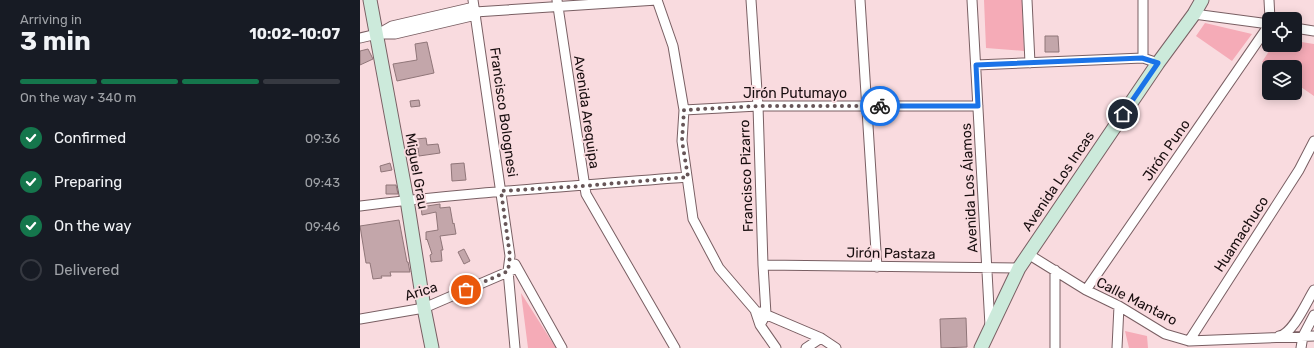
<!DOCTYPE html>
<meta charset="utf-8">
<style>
body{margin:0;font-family:Rubik,sans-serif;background:#242831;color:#f1f3f6;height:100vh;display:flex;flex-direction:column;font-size:15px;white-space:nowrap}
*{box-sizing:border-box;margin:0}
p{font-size:13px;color:#9ea1a6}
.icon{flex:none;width:22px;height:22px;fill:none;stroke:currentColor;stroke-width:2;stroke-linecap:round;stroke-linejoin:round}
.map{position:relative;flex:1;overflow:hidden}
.side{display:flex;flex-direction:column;background:#171b24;width:360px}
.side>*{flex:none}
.controls{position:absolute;left:902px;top:12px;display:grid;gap:8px}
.controls a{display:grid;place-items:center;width:40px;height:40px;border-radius:6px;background:#171b24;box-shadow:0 2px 10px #0003;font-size:20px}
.pin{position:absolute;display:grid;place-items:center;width:34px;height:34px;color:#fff;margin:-17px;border:2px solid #fff;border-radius:50%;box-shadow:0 1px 4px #0007}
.courier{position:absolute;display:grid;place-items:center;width:40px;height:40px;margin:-20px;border:3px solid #1a73e8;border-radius:50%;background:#fff;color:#222;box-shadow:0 1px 5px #0007}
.summary em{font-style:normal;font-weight:700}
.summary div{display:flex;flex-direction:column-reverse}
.summary{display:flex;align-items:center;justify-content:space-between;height:68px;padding:0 20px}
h1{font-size:26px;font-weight:700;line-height:30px}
.bar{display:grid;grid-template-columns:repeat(4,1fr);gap:6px 4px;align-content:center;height:48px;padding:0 20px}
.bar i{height:5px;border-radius:3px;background:#363941}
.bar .selected{background:#15764c}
.bar p{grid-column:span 4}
ol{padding:0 20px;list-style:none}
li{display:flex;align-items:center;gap:12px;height:44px}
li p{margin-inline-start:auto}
li .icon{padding:4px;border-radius:50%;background:#15764c;color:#fff;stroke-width:4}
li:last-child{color:#9ea1a6}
li i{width:22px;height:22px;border:2px solid #363941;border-radius:50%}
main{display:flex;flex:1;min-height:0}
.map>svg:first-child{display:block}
.green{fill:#f5abb7}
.building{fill:#c3a6aa;stroke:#907679}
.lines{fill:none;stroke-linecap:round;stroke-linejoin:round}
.street-casing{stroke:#795f63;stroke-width:11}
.secondary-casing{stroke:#795f63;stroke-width:15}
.street{stroke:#fff;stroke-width:9}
.secondary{stroke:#cceadb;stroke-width:13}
.done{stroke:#675658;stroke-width:4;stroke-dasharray:0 7.2}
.route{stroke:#1a73e8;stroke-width:5}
.labels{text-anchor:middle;stroke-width:4;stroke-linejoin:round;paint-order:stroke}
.street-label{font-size:14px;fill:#180e0f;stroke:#f9dbdf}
</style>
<main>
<section class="side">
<div class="summary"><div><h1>3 min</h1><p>Arriving in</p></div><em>10:02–10:07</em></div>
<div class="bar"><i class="selected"></i><i class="selected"></i><i class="selected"></i><i></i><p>On the way · 340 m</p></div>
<ol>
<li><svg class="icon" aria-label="check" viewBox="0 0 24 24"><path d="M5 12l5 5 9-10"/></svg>Confirmed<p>09:36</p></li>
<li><svg class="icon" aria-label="check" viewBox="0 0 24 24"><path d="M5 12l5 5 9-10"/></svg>Preparing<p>09:43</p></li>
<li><svg class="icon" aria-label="check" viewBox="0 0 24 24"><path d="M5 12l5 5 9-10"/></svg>On the way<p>09:46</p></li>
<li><i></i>Delivered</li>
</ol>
</section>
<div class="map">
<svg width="954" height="348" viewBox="0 0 954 348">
<rect width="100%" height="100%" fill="#f9dbdf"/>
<path class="green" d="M624,0H662L664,51L626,48Z
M845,23L892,34L872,61L836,36Z
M935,41L954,44V96L935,83V67H910L902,62L913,45H935Z
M161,293L196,348H168Z
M765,331L787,336L788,348H769Z"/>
<path class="building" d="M685,36H698L699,52H685Z
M67,42L74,73L37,81L33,64L57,60L55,44Z
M8,49L13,59L0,65V51Z
M59,100L60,106L51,107L50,101Z
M66,138L67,145L78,144L80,153L59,156L58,148L48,149L47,140Z
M30,163L32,170L21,172L20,166Z
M104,163L106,180L92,181L91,164Z
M26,185H36L38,194H26Z
M80,204V208L90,207L93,224L94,223L96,234L80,236L83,250H81L82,261L71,262L70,255L72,254L67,239L66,240V232L78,230L76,212L62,215L61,207Z
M39,220L47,262H48L50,272H30L31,276H21L22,278L13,279L10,263H6L0,226Z
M104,249L110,261L104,264L98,252Z
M606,318L607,347L581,348L580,319Z"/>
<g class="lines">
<g class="street-casing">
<path id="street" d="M113,0L150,256L148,271L155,348
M197,0L226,194L315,348
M297,0L313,46L324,110L322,141L333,219L359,268L395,310L400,325L416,348
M391,0L398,106L403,265L406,314L400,325
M500,0L517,267
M612,0L630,326
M667,0L670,63
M909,0L910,19
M115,12L297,0
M834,14L909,24
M935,28L954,31
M18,34L32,26L114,7
M0,38L17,34H35L116,15
M783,58V0
M616,65L783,58L798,63
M324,110L398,106H618
M0,206C109,192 218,186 327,177
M668,254L726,290L759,306L805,334L829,341L954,336
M155,264L202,348
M403,265L659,268
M695,270V348
M726,290L909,25
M400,312L461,338L476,348
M0,319L64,308L157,268
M919,336C933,334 947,301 954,290
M829,341L939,170L954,141
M446,348L461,338
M757,348L759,306
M941,348L943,336L954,315"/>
</g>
<g class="secondary-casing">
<path id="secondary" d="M10,0L47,200L64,308L72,348
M621,348L659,268L798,63L834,14L842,0"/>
</g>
<use href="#street" class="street"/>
<use href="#secondary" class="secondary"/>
</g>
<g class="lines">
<path class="done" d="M106,290L148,271L150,256L141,191L224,186L328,177L322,141L324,110L398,106H520"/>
<path class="route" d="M520,106H618L616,65L782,58L798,63L763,114"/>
</g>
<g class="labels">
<g class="street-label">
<text x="435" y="98">Jirón Putumayo</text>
<text transform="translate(144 112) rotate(82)" y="5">Francisco Bolognesi</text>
<text transform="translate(227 112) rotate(82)" y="5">Avenida Arequipa</text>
<text transform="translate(806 150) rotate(-55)" y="5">Jirón Puno</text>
<text transform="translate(57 171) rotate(80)" y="5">Miguel Grau</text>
<text transform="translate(386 176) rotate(-92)" y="5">Francisco Pizarro</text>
<text transform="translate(698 181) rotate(-56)" y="5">Avenida Los Incas</text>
<text transform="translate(609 188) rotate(-93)" y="5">Avenida Los Álamos</text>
<text transform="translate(881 234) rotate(-57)" y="5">Huamachuco</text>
<text transform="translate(531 253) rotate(1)" y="5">Jirón Pastaza</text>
<text transform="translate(61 291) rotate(-17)" y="5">Arica</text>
<text transform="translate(777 301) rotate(27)" y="5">Calle Mantaro</text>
</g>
</g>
</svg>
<div class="controls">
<a><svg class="icon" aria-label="locate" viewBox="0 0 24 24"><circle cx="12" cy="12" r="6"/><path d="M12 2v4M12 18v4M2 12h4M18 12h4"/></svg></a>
<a><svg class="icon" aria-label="layers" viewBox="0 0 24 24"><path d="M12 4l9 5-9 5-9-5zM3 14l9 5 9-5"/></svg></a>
</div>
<div class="pin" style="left:106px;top:290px;background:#ea580c"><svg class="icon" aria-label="bag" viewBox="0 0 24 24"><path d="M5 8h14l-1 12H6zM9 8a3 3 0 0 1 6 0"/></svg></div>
<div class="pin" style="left:763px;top:114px;background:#1f2937"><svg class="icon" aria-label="home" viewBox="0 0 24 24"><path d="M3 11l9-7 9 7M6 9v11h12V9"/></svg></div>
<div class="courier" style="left:520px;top:106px"><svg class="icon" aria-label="bike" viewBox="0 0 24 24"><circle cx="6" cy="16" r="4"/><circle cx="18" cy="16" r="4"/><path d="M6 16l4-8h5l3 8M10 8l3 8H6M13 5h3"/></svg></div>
</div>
</main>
